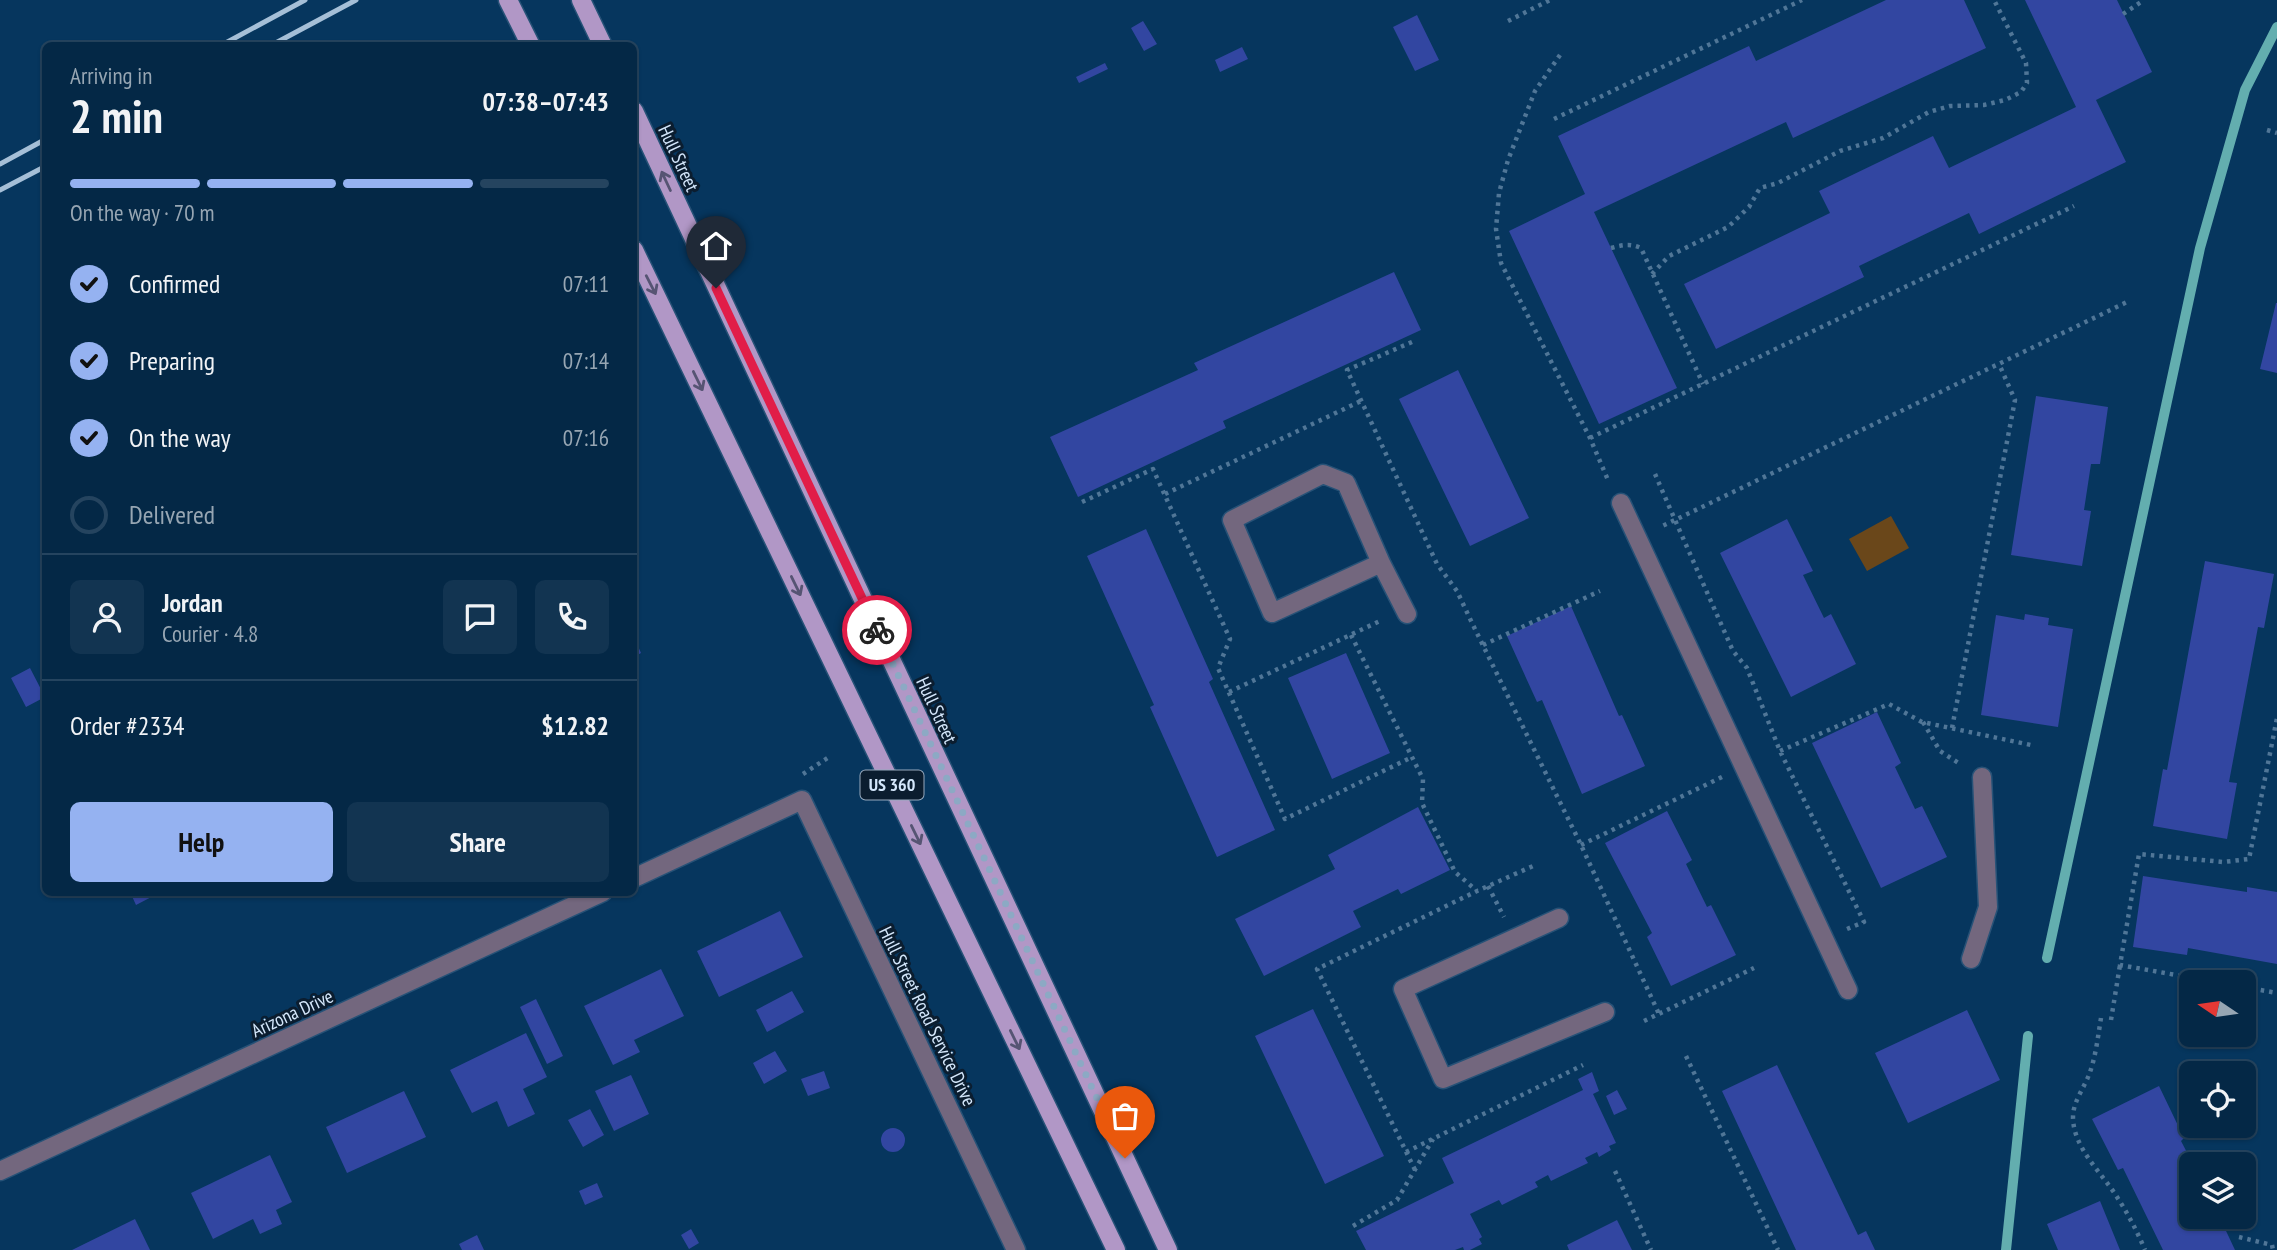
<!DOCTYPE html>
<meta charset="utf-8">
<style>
body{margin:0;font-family:"PT Sans Narrow",sans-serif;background:#123451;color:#f1f3f6;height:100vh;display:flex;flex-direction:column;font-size:26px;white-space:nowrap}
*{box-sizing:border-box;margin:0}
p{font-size:23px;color:#97a6b3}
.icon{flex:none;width:38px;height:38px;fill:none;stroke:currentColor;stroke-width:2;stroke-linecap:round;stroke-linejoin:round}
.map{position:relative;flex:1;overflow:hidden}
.sheet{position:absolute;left:42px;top:42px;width:595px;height:854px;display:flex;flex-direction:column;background:#042846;border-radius:10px;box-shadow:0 2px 5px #0004,0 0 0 2px #25445f}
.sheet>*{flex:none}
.needle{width:46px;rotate:283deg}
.fabs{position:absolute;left:2179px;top:970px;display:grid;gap:14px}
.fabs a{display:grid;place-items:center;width:77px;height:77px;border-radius:10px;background:#042846;box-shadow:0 2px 5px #0004,0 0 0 2px #25445f;font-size:35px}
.pin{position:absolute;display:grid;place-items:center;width:60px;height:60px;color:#fff;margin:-72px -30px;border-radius:50% 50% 50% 0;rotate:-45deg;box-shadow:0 0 7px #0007}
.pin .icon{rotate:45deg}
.courier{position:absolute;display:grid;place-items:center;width:70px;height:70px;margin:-35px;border:5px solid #e11d48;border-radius:50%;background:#fff;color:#222;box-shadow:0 2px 9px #0007}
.summary em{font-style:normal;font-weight:800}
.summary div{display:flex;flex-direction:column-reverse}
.summary{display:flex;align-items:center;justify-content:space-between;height:119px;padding:0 28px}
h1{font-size:46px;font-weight:800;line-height:52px}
.bar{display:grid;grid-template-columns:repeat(4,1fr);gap:10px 7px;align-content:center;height:84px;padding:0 28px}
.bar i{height:9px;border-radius:5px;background:#25445f}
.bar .on{background:#95b2f1}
.bar p{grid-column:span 4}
.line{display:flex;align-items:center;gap:18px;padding:0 28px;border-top:2px solid #25445f}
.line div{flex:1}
.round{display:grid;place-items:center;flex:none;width:74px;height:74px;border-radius:10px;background:#123451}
ol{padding:0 28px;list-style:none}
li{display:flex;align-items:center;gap:21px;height:77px}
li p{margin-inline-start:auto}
li .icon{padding:7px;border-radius:50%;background:#95b2f1;color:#111;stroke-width:4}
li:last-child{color:#97a6b3}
li i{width:38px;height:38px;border:4px solid #25445f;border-radius:50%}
.action{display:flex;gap:14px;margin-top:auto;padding:14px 28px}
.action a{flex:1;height:80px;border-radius:10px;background:#95b2f1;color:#111;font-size:28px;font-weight:800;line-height:80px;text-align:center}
.action a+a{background:#123451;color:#f1f3f6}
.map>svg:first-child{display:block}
.green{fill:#6a471a}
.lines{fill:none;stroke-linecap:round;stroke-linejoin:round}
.stream{stroke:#63aeaf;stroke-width:10}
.building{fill:#3246a1}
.minor-casing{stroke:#275277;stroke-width:21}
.major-casing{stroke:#275277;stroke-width:21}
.path{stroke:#507697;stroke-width:4.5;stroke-dasharray:3.5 5;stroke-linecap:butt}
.minor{stroke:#73677e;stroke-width:18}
.major{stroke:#b197c6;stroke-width:18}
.rail{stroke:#a5bfd7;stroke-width:5}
.oneway{stroke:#565473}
.done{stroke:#8ca9c4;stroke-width:7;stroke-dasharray:0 12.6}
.route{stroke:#e11d48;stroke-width:9}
.labels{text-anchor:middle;stroke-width:6;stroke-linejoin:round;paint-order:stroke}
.shield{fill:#0b1d2f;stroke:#98aabe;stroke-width:2}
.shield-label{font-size:18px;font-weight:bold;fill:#d4e7fb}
.street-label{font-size:19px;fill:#d4e7fb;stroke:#0b1d2f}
</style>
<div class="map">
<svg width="2277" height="1250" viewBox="0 0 2277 1250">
<rect width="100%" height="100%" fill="#06365e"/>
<path class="green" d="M1891,516L1909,548L1867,571L1849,539Z"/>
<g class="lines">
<path class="stream" d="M2047,958L2200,248L2245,90L2277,27
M2006,1250L2028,1036"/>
</g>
<path class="building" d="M1886,0H1964L1986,48L1793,138L1786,122L1594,212L1677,388L1599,424L1509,231L1585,194L1558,136L1749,46L1756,61Z
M2025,0H2117L2152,72L2096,100L2126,162L1979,234L1969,213L1859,266L1864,277L1716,349L1684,284L1830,213L1819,191L1933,136L1949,168L2076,107Z
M1417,15L1439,60L1415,71L1393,27Z
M1143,21L1157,44L1144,51L1131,28Z
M1242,47L1248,59L1220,72L1215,60Z
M1105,63L1108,69L1079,83L1076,77Z
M1394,272L1421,330L1223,421L1226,428L1078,497L1050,437L1198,370L1194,363Z
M2276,303H2277V373L2260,369Z
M1458,370L1529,518L1470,546L1399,399Z
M2036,396L2108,407L2100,464H2091L2084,510L2091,511L2082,566L2011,555Z
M1787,519L1813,571L1803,575L1824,618L1831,614L1856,664L1791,697L1720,553Z
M1146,529L1213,679L1209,682L1275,830L1217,857L1150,707L1154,705L1087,556Z
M2205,561L2274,574L2264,628L2258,627L2229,782L2237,783L2227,839L2153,826L2163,769L2167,770Z
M1571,606L1619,716L1622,715L1645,766L1582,794L1542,700L1537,702L1507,636Z
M2025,614L2049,618L2048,625L2073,629L2058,727L1981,715L1996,615L2024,620Z
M634,637L641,653L634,657Z
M1346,653L1390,753L1332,779L1288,678Z
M30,668L45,697L26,707L11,678Z
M1877,712L1901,763L1895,767L1915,809L1922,806L1947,857L1881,888L1812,743Z
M1418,807L1450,870L1401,894L1398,889L1353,911L1361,927L1264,976L1235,919L1335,869L1328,855Z
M1667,811L1692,860L1686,864L1707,907L1711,905L1736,955L1671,986L1647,937L1652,933L1605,843Z
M2143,876L2247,892V887L2277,892V964L2188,948L2187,955L2133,947Z
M130,892H161L136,905Z
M780,911L803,957L719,997L697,951Z
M661,969L684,1016L634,1040L640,1052L613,1065L584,1006Z
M792,991L804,1012L767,1032L756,1010Z
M536,999L563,1056L547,1064L520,1007Z
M1313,1009L1384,1156L1325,1184L1255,1036Z
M1967,1010L2000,1080L1908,1123L1875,1053Z
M526,1033L547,1077L523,1089L535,1114L508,1127L497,1101L472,1113L450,1070Z
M775,1051L787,1071L764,1084L753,1063Z
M1777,1065L1858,1235L1866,1231L1875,1250H1796L1722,1091Z
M824,1071L830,1088L808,1096L801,1079Z
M1592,1072L1599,1091L1593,1094L1616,1143L1609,1146L1611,1150L1599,1157L1597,1152L1585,1158L1588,1163L1551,1181L1548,1175L1535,1182L1538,1187L1502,1205L1499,1200L1470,1214L1482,1237L1479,1239L1482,1244L1470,1250H1464L1463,1247L1455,1250H1366L1356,1231L1454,1183L1442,1158L1583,1090L1578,1079Z
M631,1075L649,1114L614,1131L595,1091Z
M2159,1086L2184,1138L2181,1141L2193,1164L2191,1216H2219L2235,1250H2163L2123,1168L2118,1170L2092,1119Z
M1617,1090L1627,1109L1614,1115L1606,1096Z
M404,1091L426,1137L347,1173L326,1127Z
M590,1109L604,1135L583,1147L568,1120Z
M881 1140a12 12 0 1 1 24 0a12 12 0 1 1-24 0Z
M270,1155L292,1202L276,1210L282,1224L260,1234L253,1219L213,1239L191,1193Z
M597,1183L603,1197L585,1205L579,1191Z
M2100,1201L2120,1250H2058L2047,1224Z
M135,1219L150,1250H72Z
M1617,1220L1632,1250H1569L1567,1245Z
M691,1229L699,1243L689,1249L681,1235Z
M477,1235L484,1250H462L459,1244Z"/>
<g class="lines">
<g class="minor-casing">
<path id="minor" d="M1621,503L1848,990
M1381,563L1272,613L1232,520L1323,474L1346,483L1381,563L1407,614
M634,878L802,800L1016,1250
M1559,918L1403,989L1443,1079L1605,1012
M1971,959L1988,907L1982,777
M0,1171L603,892"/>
</g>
<g class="major-casing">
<path id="major" d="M508,0L531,46
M581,0L603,46
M634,111L1168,1250
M634,250L1116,1250"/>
</g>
<path class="path" d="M2123,14L2144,0
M1508,21L1550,0
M1560,55L1535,91L1508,160L1499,193L1496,229L1501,263L1590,438L1608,480
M1554,119L1802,0
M2267,130L2277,133
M1611,248C1622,245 1630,243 1641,248L1703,384
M1652,274L1669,256L1728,227L1749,207L1760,188L1778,183L1840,151L1883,138L1929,112L1950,106L1984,105L2005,100L2021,92L2027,83L2026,63L1994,0
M1412,342L1347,370L1437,564L1457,591L1472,623L1581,845L1659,1014
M1590,438L2074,206
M1655,474L1675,520L1660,527
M1165,494L1361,401
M1082,502L1153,469L1230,639L1218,668L1285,819L1412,757
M1351,635L1423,779L1422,803L1455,872L1477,891
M1483,645L1600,591
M1229,692L1380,621
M1923,722L1940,751L1960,764
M1952,728L2015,400L1999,364
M1780,751L1889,704L1922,722L2031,745
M803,774L829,757
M1581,845L1722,777
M1488,886L1504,917
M1847,929L1864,922L1780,751L1747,668L1733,651L1675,520L2127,302
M2215,982L2120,965L2139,854L2223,862L2249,859L2277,718
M2244,987L2277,993
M2101,1018C2098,1036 2096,1055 2090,1072C2085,1087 2073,1101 2073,1117C2073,1148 2102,1173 2117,1197C2128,1214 2137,1231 2145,1250
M2111,1020L2120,965
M1644,1021L1754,968
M1686,1056L1778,1250
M1406,1152L1583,1065
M1415,1170L1317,969L1477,891L1533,866
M1615,1171L1651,1250
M1353,1226L1397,1200L1433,1139
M2239,1237L2272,1245L2273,1250"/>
<use href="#minor" class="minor"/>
<use href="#major" class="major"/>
<path class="rail" d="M220,46L305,0
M270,46L356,0
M0,164L46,139
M0,190L46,166"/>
</g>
<defs><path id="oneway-shaft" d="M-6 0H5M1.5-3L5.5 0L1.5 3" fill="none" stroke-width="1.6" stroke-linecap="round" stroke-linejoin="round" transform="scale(1.75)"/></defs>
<g class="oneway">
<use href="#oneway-shaft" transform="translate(666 181) rotate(-115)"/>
<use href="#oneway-shaft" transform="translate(651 285) rotate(63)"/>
<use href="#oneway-shaft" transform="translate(698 381) rotate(64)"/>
<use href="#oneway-shaft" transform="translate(796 586) rotate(64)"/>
<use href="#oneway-shaft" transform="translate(916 835) rotate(64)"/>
<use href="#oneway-shaft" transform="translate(1015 1040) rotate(64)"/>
</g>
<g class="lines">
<path class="done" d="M877,630L1125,1158"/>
<path class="route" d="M716,288L877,630"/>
</g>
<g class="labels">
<rect class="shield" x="860.5" y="770.5" width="63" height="29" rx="5"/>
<g class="shield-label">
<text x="892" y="791">US 360</text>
</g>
<g class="street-label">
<text transform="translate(679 158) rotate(65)" y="7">Hull Street</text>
<text transform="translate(937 710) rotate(65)" y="7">Hull Street</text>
<text transform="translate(292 1013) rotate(-25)" y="7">Arizona Drive</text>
<text transform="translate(928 1016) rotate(64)" y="7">Hull Street Road Service Drive</text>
</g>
</g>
</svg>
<div class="fabs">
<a><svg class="needle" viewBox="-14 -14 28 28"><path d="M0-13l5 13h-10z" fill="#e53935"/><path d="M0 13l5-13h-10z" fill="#97a6b3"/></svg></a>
<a><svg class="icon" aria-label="locate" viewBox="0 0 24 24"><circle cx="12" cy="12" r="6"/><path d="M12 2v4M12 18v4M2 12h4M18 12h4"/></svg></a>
<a><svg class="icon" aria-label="layers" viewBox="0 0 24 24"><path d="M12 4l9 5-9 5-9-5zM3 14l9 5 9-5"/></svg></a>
</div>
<div class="pin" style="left:1125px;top:1158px;background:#ea580c"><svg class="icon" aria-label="bag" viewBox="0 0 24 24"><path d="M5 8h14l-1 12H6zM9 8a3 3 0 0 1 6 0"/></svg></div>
<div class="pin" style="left:716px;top:288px;background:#1f2937"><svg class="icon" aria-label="home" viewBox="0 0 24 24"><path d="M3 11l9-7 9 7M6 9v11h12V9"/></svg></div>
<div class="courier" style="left:877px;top:630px"><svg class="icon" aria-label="bike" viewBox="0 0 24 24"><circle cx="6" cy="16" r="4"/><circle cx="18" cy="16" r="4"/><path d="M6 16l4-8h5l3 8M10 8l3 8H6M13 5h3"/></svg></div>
<section class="sheet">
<div class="summary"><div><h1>2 min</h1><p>Arriving in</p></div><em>07:38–07:43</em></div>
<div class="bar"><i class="on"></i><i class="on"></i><i class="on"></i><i></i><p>On the way · 70 m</p></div>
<ol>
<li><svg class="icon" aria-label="check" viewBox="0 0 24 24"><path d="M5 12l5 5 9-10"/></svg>Confirmed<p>07:11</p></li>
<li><svg class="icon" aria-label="check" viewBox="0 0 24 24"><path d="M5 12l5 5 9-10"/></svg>Preparing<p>07:14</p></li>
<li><svg class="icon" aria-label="check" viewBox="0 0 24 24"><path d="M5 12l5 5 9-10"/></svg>On the way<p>07:16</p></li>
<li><i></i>Delivered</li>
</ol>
<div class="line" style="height:126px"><a class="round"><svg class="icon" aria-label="person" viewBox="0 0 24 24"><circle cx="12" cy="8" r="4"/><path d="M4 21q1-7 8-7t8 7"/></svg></a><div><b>Jordan</b><p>Courier · 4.8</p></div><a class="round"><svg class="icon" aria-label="chat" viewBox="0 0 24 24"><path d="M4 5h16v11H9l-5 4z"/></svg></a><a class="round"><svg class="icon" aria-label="phone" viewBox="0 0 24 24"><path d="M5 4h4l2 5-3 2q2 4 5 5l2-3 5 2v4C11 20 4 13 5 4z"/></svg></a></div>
<div class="line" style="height:91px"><div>Order #2334</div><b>$12.82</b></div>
<div class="action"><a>Help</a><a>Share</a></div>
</section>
</div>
